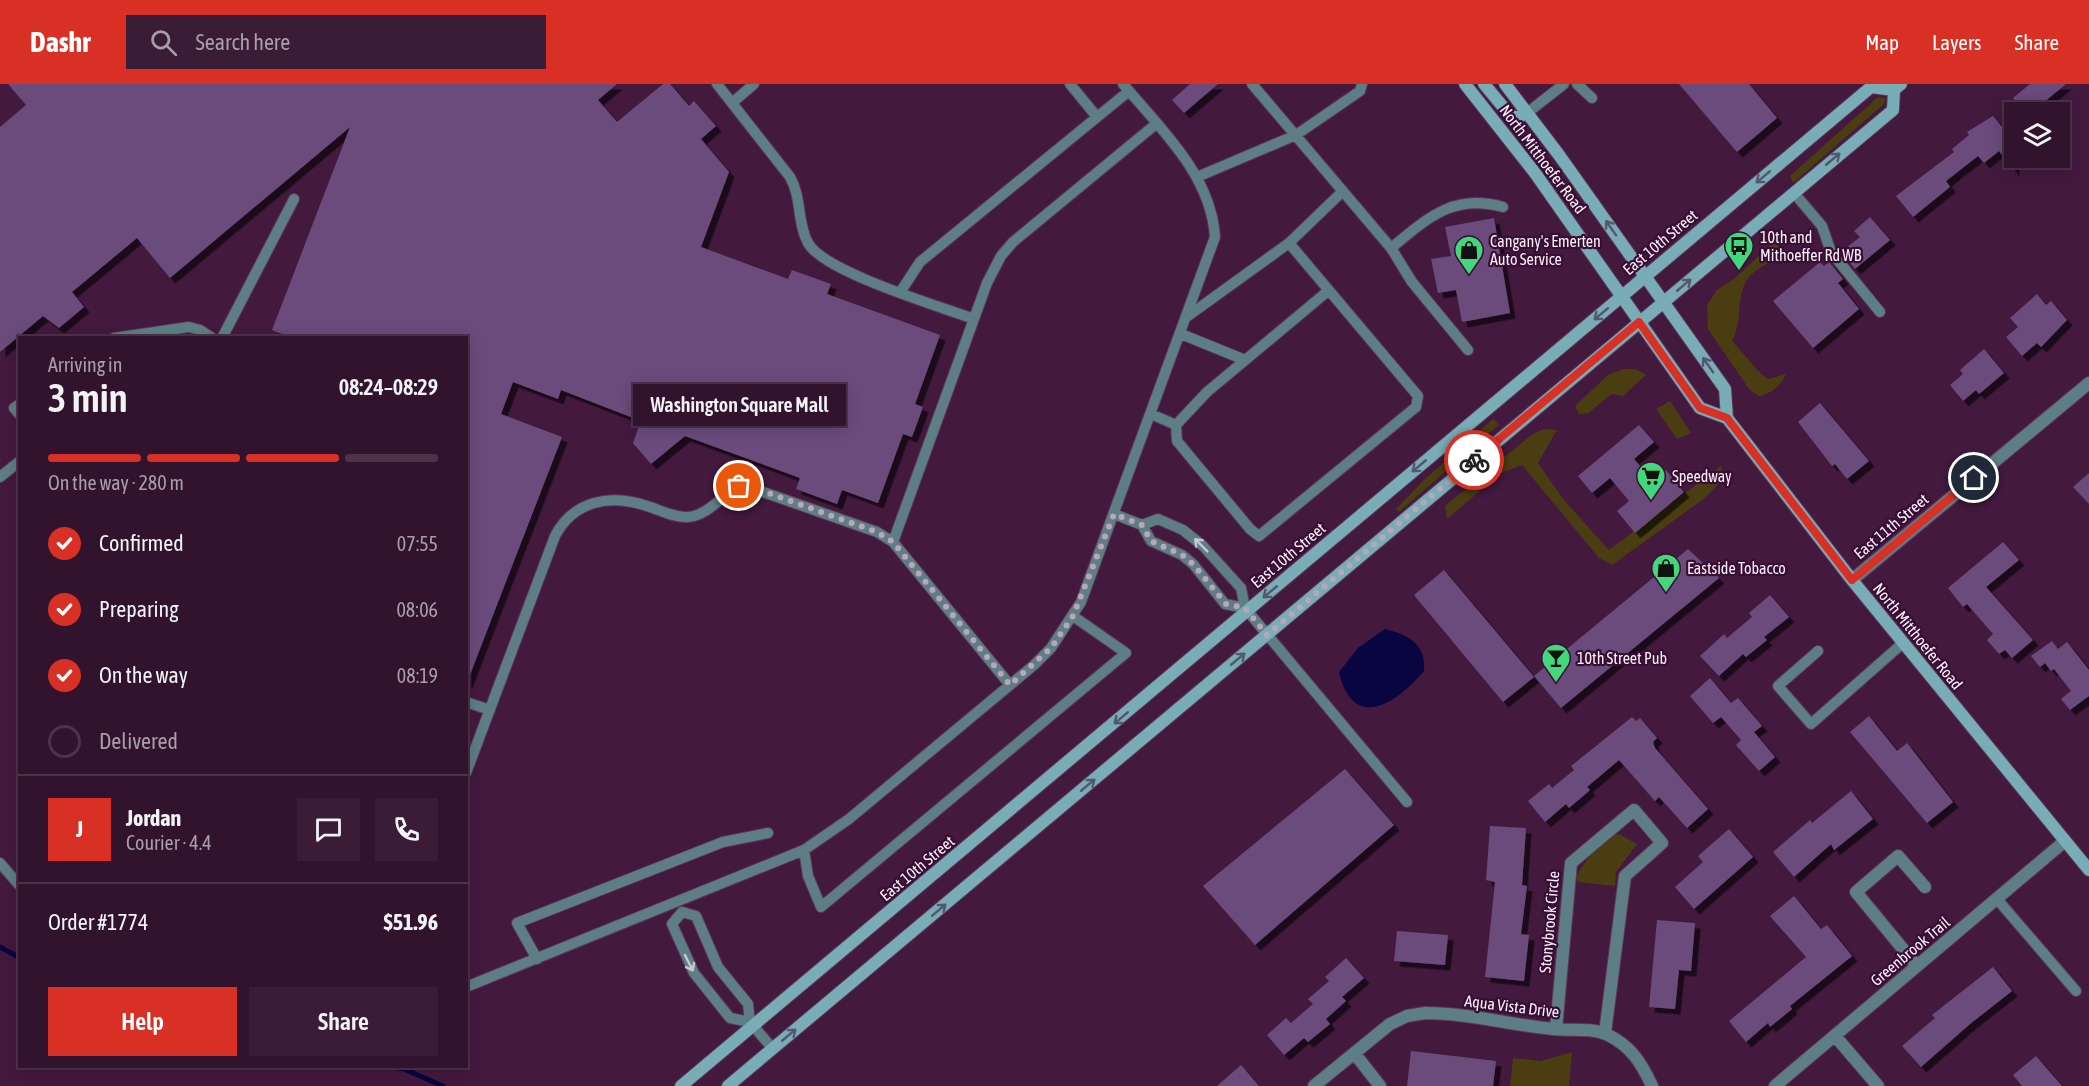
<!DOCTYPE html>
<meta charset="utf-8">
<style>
body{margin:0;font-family:"Asap Condensed",sans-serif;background:#3a1c36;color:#f1f3f6;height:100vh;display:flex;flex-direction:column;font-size:22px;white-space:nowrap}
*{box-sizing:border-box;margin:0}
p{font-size:20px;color:#a89eaa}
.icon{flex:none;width:33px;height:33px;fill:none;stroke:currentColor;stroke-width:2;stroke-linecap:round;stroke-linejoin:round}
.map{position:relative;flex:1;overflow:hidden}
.sheet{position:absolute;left:18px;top:252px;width:450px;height:732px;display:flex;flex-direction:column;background:#32132e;border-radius:0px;box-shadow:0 3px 15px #0003,0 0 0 2px #4d324a}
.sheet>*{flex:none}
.tools{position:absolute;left:2004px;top:18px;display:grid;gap:12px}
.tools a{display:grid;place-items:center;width:66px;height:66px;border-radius:0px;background:#32132e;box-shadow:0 3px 15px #0003,0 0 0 2px #4d324a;font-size:30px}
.pin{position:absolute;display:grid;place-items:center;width:51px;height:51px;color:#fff;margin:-26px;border:3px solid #fff;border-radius:50%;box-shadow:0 2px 6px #0007}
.courier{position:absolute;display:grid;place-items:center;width:60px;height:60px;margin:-30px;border:4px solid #d93025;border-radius:50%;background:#fff;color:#222;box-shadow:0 2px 8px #0007}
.bubble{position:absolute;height:42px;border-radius:0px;background:#32132e;box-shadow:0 3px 15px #0003,0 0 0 2px #4d324a;font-size:20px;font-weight:600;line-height:42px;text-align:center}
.overview em{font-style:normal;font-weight:600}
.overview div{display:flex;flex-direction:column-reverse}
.overview{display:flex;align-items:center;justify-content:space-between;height:102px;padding:0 30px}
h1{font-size:39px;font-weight:600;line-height:45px}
.bar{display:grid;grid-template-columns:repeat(4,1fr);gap:9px 6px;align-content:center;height:72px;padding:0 30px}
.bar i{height:8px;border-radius:4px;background:#4d324a}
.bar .active{background:#d93025}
.bar p{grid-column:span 4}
.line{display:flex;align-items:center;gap:15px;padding:0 30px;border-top:2px solid #4d324a}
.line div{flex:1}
.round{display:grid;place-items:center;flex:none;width:63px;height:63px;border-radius:0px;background:#3a1c36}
ol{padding:0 30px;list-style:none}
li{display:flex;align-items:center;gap:18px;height:66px}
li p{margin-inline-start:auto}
li .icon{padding:6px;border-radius:50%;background:#d93025;color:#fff;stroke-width:4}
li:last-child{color:#a89eaa}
li i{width:33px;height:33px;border:3px solid #4d324a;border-radius:50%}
.cta{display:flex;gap:12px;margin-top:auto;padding:12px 30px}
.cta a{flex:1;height:69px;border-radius:0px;background:#d93025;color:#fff;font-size:24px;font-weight:600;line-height:69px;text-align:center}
.cta a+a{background:#3a1c36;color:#f1f3f6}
header{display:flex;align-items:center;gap:36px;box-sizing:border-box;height:84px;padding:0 30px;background:#d93025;color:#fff}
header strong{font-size:28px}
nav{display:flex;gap:33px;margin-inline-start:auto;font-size:21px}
.search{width:420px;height:54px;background:#3a1c36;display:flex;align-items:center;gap:15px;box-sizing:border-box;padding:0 21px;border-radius:0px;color:#a89eaa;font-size:22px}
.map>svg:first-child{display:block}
.green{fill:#4a3d11}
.water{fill:#080540}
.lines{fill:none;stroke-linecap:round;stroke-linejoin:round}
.stream{stroke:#080540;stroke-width:5}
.building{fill:#6a4b7c;filter:url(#shadow)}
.lane-casing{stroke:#5d3758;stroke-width:12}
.street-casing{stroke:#5d3758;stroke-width:14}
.secondary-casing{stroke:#5d3758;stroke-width:14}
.lane{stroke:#5e7e85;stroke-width:10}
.street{stroke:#5e7e85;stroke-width:12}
.secondary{stroke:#78adb8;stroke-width:12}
.oneway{stroke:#55566f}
.oneway2{stroke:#c5c9d1}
.done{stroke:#bba5b8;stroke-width:6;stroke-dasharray:0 10.8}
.route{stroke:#d93025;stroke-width:8}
.labels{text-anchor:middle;stroke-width:4.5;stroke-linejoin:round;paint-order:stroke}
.street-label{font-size:16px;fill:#fcf1fa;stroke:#380e34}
.poi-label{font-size:16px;fill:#fcf1fa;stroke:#380e34;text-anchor:start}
</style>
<header>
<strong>Dashr</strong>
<div class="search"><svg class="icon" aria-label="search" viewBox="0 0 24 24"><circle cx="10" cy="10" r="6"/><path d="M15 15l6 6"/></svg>Search here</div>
<nav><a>Map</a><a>Layers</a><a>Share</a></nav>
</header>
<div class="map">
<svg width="2089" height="1002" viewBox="0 0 2089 1002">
<defs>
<filter id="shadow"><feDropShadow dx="5.5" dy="5.5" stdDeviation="0" flood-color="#0009"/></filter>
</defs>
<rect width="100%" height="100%" fill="#43193e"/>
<path class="green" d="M1878,13L1886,14L1884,20L1793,99L1790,92Z
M1774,158L1781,164C1776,180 1759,181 1749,193C1734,213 1744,236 1732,257L1761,290L1768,295L1786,290C1780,303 1772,309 1759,312L1749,305L1708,245L1707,221L1717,206L1735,194Z
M1623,285H1636L1646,291L1623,312L1612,310L1588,329L1579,330L1575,322L1608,291Z
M1670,317L1691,349L1677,355L1656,325Z
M1493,335L1499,341L1399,428L1396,425L1426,394Z
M1543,345L1557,346L1538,379L1564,416L1609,466L1721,382L1723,395L1705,414L1612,481L1599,474L1522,381L1501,389L1447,435L1445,422L1530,352Z
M1619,750L1637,760L1616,788L1615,802L1578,798L1576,792L1602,753Z
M1572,968L1569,1002H1510L1513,974L1541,977Z"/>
<path class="water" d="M1385,545C1409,551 1426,560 1424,587C1397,619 1353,649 1339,588L1358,564Z"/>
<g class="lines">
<path class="stream" d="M0,863L20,874
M390,982L404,985L443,1002"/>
</g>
<path class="building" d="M8,0H617L598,16L617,38L663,0H670L689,22L694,17L716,42L701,55L729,88L701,163L788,195L792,186L831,200L827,210L940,251L915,320L923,323L912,353L903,350L878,419L842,406L837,420L796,405L800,394L685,352L651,380L633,359L641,337L561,306L558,315L513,298L501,330L562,353L466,601V254H292L272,246L350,43L170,194L137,154L72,208L84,223L59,244L43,232L0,268V43L26,21Z
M1190,0H1218L1184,29L1172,16Z
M1679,0H1749L1777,34L1737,68Z
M2030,0H2066L2032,28H2025L2013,14Z
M1993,32L2014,58V87L1999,67L1984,79L1978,72L1946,97L1950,103L1913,133L1896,112L1954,68L1952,65L1969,51L1967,48Z
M1870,133L1890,156L1855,185L1841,168L1860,153L1854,147Z
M1494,134L1510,229L1462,238L1456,206L1438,209L1431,175L1451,172L1445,143Z
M1820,178L1824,182L1829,178L1843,195L1838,199L1859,225L1813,264L1773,217Z
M2037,210L2046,221L2051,217L2067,236L2041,263L2037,259L2022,272L2006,253L2018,243L2010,234Z
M1984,265L2004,289L1979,310L1976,306L1963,317L1950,301L1963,290L1960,286Z
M1820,319L1869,377L1847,395L1835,380L1832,382L1798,338Z
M1639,341L1654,358L1634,375L1653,397L1666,386L1684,408L1635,449L1617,427L1629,417L1610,394L1592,409L1578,392Z
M2089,389V420L2073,403Z
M2003,458L2019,476L1986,503L2033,556L2012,574L2005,566L1999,570L1987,556L1993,550L1967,520L1963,523L1948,504Z
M1688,465L1719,494L1561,624L1534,592Z
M1444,486L1534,593L1503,618L1414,511Z
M1770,511L1789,533L1764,553L1767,556L1746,573L1743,570L1719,592L1700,572L1724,550L1727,554L1752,533L1749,529Z
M2052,557L2058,565L2067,558L2089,586V612L2070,626L2061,615L2071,607L2054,585L2051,587L2045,579L2040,583L2031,572Z
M1710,594L1731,619L1738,614L1762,642L1754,648L1775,673L1759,687L1736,661L1741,656L1721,633L1713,639L1690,612Z
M1869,632L1897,667L1907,659L1953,718L1927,739L1850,648Z
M1632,633L1636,637L1640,634L1657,654L1653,658L1655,664L1708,725L1687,744L1659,713L1655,717L1619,676L1587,703L1590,706L1569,724L1566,720L1545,738L1528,717L1549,700L1552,704L1574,686L1571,682Z
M1345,685L1394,741L1255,861L1203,802Z
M1851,707L1873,735L1834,766L1831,760L1794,793L1773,768L1810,736L1812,739Z
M1490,742L1526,744L1522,801L1527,802L1521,850L1529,851L1524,897L1485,893L1495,798L1486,796Z
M1729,745L1753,773L1694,825L1675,803L1703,778L1698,772Z
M1794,812L1821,845L1827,841L1852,872L1790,922L1792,925L1770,943L1768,939L1746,958L1729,937L1806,873L1770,832Z
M1657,836L1695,839L1691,887L1679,886L1675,925L1649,923Z
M1397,847L1448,851L1445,881L1394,877Z
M1346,874L1364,894L1342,913L1346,917L1326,935L1330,940L1308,958L1304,954L1284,971L1267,951L1286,934L1291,939L1313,920L1308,915L1329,897L1325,893Z
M1993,883L2012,907L1970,940L1921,983L1902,962L1935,934L1932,931Z
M1411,967L1496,977L1493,1002H1407Z
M2036,972L2048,986L2062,1002H2022L2013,991Z
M1241,981L1259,1002H1217Z"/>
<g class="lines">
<g class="lane-casing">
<path id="lane" d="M717,0L790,93C802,114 797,139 808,159C824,188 939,222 974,235
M1070,0L1097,33
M1252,0L1391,164L1412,198L1468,266
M1577,0L1592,14
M732,19L754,0
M1527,29L1564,0
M1197,93L1296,51L1360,7L1362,0
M1794,109L1822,142L1831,168L1880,228
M1391,164C1428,134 1453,109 1503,123
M901,207L920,178L1129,7
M1328,207L1207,308L1176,341L1177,357L1250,445L1259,452L1416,323L1418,312L1289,159L1343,107
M1188,232L1289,159
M1181,250L1245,276
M114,254L189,243L200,246L212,254
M222,254L294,115
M20,320L14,324L20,331
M1151,330L1176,341
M0,393L20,377
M1114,430L1142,441L1151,457L1182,471L1193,480L1225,520L1245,524
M1142,441L1158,435L1183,446L1203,462L1241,504L1245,524L1407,718
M893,458L987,199L1001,172L1013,158L1156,40
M1818,567L1778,602L1811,640L1903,559
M466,618L490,626
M466,689L555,452C574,416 610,410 647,422C660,426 675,434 688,433C707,432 723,411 739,401L746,402L877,448L893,458L1010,601
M804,766L808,792L821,823L1126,569L1073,532
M0,779L20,802
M1997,815L2076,907
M682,828L672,840L694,889L730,934L750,938L773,965
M682,828L696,832L718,883L748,920L750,938
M537,875L517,839L723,758L768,749
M466,903L804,766L849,735L1034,581L1051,564L1081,518L1215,153C1211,91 1161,45 1123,0"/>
</g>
<g class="street-casing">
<path id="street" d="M1852,496L2089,299
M1917,882L1856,808L1898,772L1925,803
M1556,945L1571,779L1634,726L1662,759L1625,792L1605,949
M1835,952L1878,1002
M1355,970L1380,1002
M1314,1002L1390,940L1407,932L1425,929C1468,929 1511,941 1553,945C1572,947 1591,943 1608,951C1631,962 1642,980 1652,1002
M1775,1002L2065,757"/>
</g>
<g class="secondary-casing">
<path id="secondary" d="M1465,0L1535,89L1700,324L1727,334L1852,496L2089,786
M1484,0L1509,30L1516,34L1527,29
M1505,0L1559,71L1725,305L1727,334
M681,1002L1871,3L1894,6
M728,1002L1893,26L1894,6L1901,0"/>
</g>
<use href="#lane" class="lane"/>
<use href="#street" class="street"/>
<use href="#secondary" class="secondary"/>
</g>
<defs><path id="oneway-shaft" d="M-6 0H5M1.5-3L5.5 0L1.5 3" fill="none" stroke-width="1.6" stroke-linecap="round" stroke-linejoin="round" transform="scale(1.5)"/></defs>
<g class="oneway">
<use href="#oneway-shaft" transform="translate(1833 75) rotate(-40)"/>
<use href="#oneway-shaft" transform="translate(1763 93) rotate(140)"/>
<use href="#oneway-shaft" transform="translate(1611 144) rotate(-125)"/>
<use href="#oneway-shaft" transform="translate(1684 201) rotate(-40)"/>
<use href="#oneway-shaft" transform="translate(1601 230) rotate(140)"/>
<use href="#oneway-shaft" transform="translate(1708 281) rotate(-125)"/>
<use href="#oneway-shaft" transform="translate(1419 382) rotate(140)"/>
<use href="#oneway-shaft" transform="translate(1270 508) rotate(140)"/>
<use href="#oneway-shaft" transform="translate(1238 575) rotate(-40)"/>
<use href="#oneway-shaft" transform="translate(1121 634) rotate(140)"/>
<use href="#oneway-shaft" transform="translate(1088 701) rotate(-40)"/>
<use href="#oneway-shaft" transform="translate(939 826) rotate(-40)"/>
<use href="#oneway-shaft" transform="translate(789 951) rotate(-40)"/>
</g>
<g class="oneway2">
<use href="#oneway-shaft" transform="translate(1201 461) rotate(-135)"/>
<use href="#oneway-shaft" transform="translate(689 879) rotate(63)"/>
</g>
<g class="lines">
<path class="done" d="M739,402L754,404L877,448L893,458L1010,601L1051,564L1073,532L1114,430L1142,441L1151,457L1182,471L1193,480L1226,520L1245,524L1267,551L1474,376"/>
<path class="route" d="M1474,376L1639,238L1700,324L1727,334L1852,496L1974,394"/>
</g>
<defs>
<g id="bus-pin" transform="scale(1.5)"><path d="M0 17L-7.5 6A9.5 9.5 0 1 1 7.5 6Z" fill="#43d77b" stroke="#380e34"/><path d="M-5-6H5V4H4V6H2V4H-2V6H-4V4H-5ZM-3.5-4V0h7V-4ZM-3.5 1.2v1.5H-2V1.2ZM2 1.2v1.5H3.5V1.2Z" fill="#111"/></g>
<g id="shop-pin" transform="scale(1.5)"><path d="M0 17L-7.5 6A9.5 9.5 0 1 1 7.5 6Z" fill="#43d77b" stroke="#380e34"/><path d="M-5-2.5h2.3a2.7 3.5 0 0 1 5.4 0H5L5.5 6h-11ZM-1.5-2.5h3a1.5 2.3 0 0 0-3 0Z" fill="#111"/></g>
<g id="supermarket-pin" transform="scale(1.5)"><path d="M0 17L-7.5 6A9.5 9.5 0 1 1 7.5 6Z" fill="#43d77b" stroke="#380e34"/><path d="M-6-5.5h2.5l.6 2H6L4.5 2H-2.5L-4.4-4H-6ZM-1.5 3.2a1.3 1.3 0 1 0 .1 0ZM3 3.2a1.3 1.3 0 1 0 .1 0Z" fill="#111"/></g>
<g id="bar-pin" transform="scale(1.5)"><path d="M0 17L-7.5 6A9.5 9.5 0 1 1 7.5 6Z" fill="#43d77b" stroke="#380e34"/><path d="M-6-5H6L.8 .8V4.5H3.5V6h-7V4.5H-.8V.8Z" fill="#111"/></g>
</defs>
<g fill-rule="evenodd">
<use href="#bus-pin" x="1739" y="162"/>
<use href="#shop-pin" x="1469" y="166"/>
<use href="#supermarket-pin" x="1651" y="392"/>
<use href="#shop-pin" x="1666" y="484"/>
<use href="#bar-pin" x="1556" y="574"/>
</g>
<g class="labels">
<g class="street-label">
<text transform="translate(1543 75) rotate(53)" y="6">North Mitthoefer Road</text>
<text transform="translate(1660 158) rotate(-40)" y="6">East 10th Street</text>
<text transform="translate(1891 442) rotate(-40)" y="6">East 11th Street</text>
<text transform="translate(1288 471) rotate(-40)" y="6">East 10th Street</text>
<text transform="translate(1918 552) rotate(51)" y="6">North Mitthoefer Road</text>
<text transform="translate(917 784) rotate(-40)" y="6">East 10th Street</text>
<text transform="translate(1549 838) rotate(-85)" y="6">Stonybrook Circle</text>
<text transform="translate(1910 867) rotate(-40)" y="6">Greenbrook Trail</text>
<text transform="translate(1512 922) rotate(7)" y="6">Aqua Vista Drive</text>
</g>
<g class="poi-label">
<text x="1760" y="159">10th and<tspan x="1760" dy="18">Mithoeffer Rd WB</tspan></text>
<text x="1490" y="163">Cangany's Emerten<tspan x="1490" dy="18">Auto Service</tspan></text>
<text x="1672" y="398">Speedway</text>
<text x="1687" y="490">Eastside Tobacco</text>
<text x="1577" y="580">10th Street Pub</text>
</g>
</g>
</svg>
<div class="tools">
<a><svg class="icon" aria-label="layers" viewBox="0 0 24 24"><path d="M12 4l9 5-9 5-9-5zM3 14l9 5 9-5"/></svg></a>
</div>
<div class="pin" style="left:739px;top:402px;background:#ea580c"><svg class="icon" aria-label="bag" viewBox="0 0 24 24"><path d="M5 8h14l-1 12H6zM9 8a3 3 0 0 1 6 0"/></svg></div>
<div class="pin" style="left:1974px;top:394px;background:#1f2937"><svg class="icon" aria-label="home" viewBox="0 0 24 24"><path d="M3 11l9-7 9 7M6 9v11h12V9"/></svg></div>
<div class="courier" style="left:1474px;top:376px"><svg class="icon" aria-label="bike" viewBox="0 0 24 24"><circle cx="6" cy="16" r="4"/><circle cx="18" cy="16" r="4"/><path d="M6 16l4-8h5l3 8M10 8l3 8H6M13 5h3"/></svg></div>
<div class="bubble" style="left:633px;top:300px;width:213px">Washington Square Mall</div>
<section class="sheet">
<div class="overview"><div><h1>3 min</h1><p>Arriving in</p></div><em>08:24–08:29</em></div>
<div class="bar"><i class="active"></i><i class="active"></i><i class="active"></i><i></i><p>On the way · 280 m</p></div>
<ol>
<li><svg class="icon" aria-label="check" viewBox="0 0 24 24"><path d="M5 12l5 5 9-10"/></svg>Confirmed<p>07:55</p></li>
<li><svg class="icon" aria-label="check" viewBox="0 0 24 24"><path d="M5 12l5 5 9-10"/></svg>Preparing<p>08:06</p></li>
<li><svg class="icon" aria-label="check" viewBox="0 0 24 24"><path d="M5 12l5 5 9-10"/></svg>On the way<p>08:19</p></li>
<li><i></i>Delivered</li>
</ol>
<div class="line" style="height:108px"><b class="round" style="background:#d93025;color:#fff">J</b><div><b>Jordan</b><p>Courier · 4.4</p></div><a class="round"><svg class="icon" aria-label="chat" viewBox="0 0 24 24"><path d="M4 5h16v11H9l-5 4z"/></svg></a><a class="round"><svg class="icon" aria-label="phone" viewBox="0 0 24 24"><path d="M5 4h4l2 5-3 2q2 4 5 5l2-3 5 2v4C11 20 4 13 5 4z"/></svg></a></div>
<div class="line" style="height:78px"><div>Order #1774</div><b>$51.96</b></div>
<div class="cta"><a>Help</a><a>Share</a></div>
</section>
</div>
